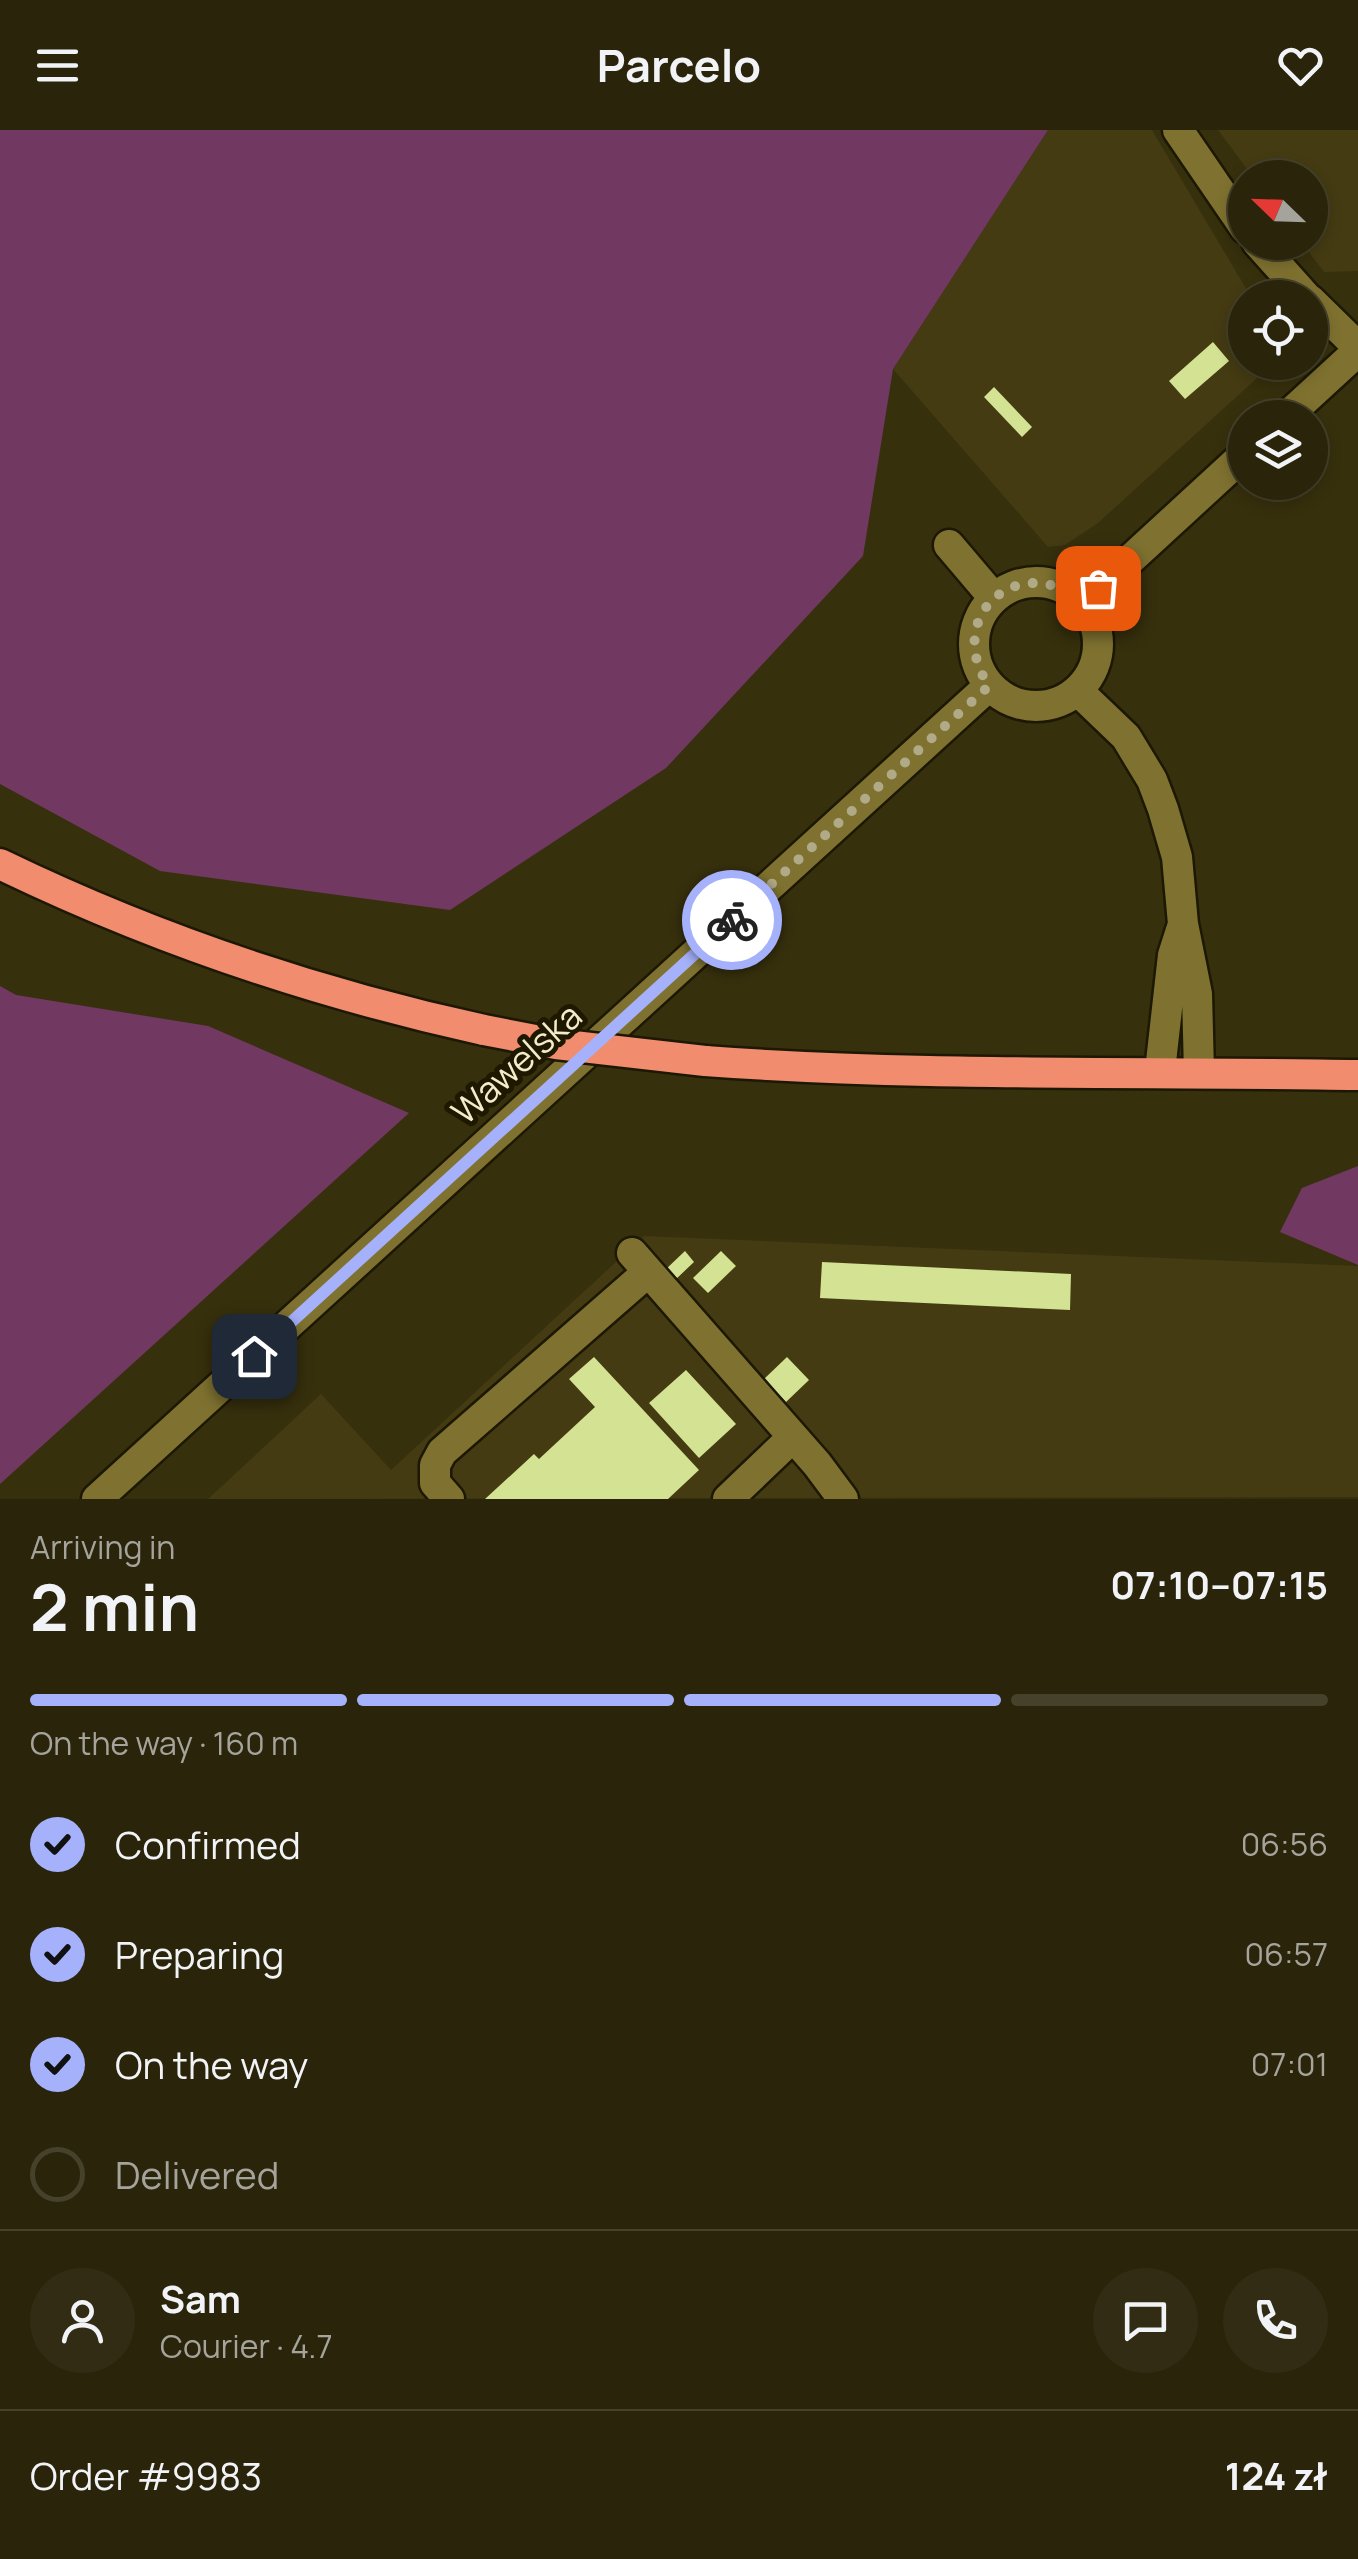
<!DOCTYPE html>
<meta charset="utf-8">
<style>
body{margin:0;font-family:Manrope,sans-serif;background:#312c13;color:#f1f3f6;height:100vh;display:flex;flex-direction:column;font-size:38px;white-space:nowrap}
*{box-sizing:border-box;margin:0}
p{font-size:32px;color:#a5a49c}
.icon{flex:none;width:55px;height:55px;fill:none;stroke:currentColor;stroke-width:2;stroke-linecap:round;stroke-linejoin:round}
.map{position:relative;height:1369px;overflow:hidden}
.drawer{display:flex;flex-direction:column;background:#29240a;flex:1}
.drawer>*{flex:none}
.needle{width:65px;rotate:293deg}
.fabs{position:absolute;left:1228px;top:30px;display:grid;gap:20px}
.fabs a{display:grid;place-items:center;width:100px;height:100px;border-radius:50%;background:#29240a;box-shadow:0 5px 15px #0003,0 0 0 2px #45412b;font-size:50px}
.pin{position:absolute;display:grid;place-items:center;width:85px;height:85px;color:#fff;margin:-42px;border-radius:20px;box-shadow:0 5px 15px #0006}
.courier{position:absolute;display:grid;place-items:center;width:100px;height:100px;margin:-50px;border:8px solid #a6b1fc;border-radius:50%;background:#fff;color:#222;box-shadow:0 2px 12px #0007}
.headline em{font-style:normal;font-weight:700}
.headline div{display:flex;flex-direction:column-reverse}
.headline{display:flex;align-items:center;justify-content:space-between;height:170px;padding:0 30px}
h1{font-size:65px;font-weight:700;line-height:75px}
.bar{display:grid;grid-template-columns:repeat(4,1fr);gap:15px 10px;align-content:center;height:120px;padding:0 30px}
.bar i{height:12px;border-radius:8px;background:#45412b}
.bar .active{background:#a6b1fc}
.bar p{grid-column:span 4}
.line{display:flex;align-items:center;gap:25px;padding:0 30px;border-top:2px solid #45412b}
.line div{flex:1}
.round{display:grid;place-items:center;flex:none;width:105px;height:105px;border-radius:52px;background:#312c13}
ol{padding:0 30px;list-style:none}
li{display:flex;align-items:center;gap:30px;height:110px}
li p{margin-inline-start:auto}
li .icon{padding:10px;border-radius:50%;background:#a6b1fc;color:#111;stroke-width:4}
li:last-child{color:#a5a49c}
li i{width:55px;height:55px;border:5px solid #45412b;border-radius:50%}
header{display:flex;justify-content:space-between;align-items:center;height:130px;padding:0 30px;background:#29240a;font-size:45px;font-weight:700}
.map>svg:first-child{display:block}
.built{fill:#443b13}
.green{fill:#713962}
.building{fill:#d3e293}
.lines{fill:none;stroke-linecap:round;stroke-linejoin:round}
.minor-casing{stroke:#1c1804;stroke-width:35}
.highway-casing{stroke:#1c1804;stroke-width:35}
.minor{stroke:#7f7230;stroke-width:30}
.highway{stroke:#f18c6e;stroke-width:30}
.highway-bridge-casing{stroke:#1c1804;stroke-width:35;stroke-linecap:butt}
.highway-bridge{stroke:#f18c6e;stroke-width:30}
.done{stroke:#b1aa88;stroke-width:10;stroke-dasharray:0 18}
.route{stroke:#a6b1fc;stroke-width:12}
.labels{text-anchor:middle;stroke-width:10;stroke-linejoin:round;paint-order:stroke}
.street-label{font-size:35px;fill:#f3eccb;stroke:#1e1800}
</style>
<header><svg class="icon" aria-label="menu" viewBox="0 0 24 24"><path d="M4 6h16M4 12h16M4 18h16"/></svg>Parcelo<svg class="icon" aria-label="heart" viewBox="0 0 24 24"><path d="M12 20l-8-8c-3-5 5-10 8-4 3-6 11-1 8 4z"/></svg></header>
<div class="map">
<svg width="1358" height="1369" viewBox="0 0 1358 1369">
<rect width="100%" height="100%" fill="#37300d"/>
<path class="built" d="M1048,0H1152L1251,167L1245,168V232L1267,233V239L1098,393L1065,415L1048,417L893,239Z
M1218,0H1358V141L1324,142L1302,113L1310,112V48L1253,47Z
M644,1106L1358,1136V1367L208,1369L321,1264L391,1340Z"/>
<path class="green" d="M0,0H1048L893,239L863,426L666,638L450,780L160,741L0,654Z
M0,856L16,865L208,896L409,983L0,1354Z
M1358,1036V1135L1280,1102L1302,1058Z"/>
<path class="building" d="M1213,212L1229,231L1185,269L1169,251Z
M994,257L1032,297L1022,307L984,267Z
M685,1121L694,1132L674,1151L665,1140Z
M721,1121L736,1136L708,1163L693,1148Z
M822,1132L1071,1144L1070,1180L820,1168Z
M594,1227L699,1340L668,1369H485L534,1324L539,1329L595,1277L569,1249Z
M787,1227L809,1250L786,1272L764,1249Z
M686,1240L736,1294L699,1328L649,1273Z"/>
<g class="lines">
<g class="minor-casing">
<path id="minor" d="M1178,0L1245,98
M1257,112L1307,168
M1310,170L1358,217
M1285,288L1358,221
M949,415L994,468
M974 514a62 62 0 1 1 124 0a62 62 0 1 1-124 0Z
M1083,473L1245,324
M1078,561L1126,607L1152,650L1163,679L1177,727L1183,794L1197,864L1199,942
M1160,941L1173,825L1182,797
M632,1123L817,1334L843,1369
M97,1369L989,556
M449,1369L435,1353V1335L442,1322L648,1142
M728,1369L793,1307"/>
</g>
<g class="highway-casing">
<path id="highway" d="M0,734C155,809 315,863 484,900
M705,931C922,947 1140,941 1358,945"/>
</g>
<use href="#minor" class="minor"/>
<use href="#highway" class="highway"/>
<g class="highway-bridge-casing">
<path id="highway-bridge" d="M484,900L556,914L705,931"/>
</g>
<use href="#highway-bridge" class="highway-bridge"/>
</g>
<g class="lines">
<path class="done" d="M732,790L989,556C942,487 1019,419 1083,472L1098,458"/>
<path class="route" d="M254,1226L732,790"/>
</g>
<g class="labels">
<g class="street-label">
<text transform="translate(517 934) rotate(-42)" y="12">Wawelska</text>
</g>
</g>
</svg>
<div class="fabs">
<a><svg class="needle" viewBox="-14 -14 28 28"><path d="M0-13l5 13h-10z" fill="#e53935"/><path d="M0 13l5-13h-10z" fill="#a5a49c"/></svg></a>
<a><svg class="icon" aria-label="locate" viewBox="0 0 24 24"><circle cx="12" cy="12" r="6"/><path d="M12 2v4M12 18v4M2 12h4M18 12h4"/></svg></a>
<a><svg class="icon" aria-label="layers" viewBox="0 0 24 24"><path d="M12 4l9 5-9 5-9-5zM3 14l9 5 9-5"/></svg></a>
</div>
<div class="pin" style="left:1098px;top:458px;background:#ea580c"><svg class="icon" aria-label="bag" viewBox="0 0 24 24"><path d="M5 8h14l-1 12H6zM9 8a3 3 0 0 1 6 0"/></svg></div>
<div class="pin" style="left:254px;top:1226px;background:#1f2937"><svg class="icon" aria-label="home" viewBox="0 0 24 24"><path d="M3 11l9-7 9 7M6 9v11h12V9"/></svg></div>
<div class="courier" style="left:732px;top:790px"><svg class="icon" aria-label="bike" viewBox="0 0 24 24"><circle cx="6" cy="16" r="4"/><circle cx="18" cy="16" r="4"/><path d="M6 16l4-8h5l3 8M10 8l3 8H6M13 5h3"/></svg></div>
</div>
<section class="drawer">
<div class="headline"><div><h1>2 min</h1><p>Arriving in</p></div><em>07:10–07:15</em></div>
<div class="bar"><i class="active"></i><i class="active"></i><i class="active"></i><i></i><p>On the way · 160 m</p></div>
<ol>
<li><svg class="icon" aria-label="check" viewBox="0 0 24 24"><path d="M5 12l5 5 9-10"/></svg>Confirmed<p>06:56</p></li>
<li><svg class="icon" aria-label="check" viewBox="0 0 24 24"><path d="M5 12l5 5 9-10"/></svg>Preparing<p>06:57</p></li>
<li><svg class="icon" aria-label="check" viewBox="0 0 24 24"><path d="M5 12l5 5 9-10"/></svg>On the way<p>07:01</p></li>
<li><i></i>Delivered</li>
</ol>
<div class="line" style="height:180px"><a class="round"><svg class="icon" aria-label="person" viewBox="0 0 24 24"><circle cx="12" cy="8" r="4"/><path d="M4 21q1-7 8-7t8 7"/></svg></a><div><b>Sam</b><p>Courier · 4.7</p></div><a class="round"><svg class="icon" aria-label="chat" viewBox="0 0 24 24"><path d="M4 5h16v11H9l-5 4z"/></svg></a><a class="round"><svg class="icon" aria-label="phone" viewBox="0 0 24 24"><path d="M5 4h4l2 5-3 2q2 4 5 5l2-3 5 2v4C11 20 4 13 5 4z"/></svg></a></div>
<div class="line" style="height:130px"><div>Order #9983</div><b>124 zł</b></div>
</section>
